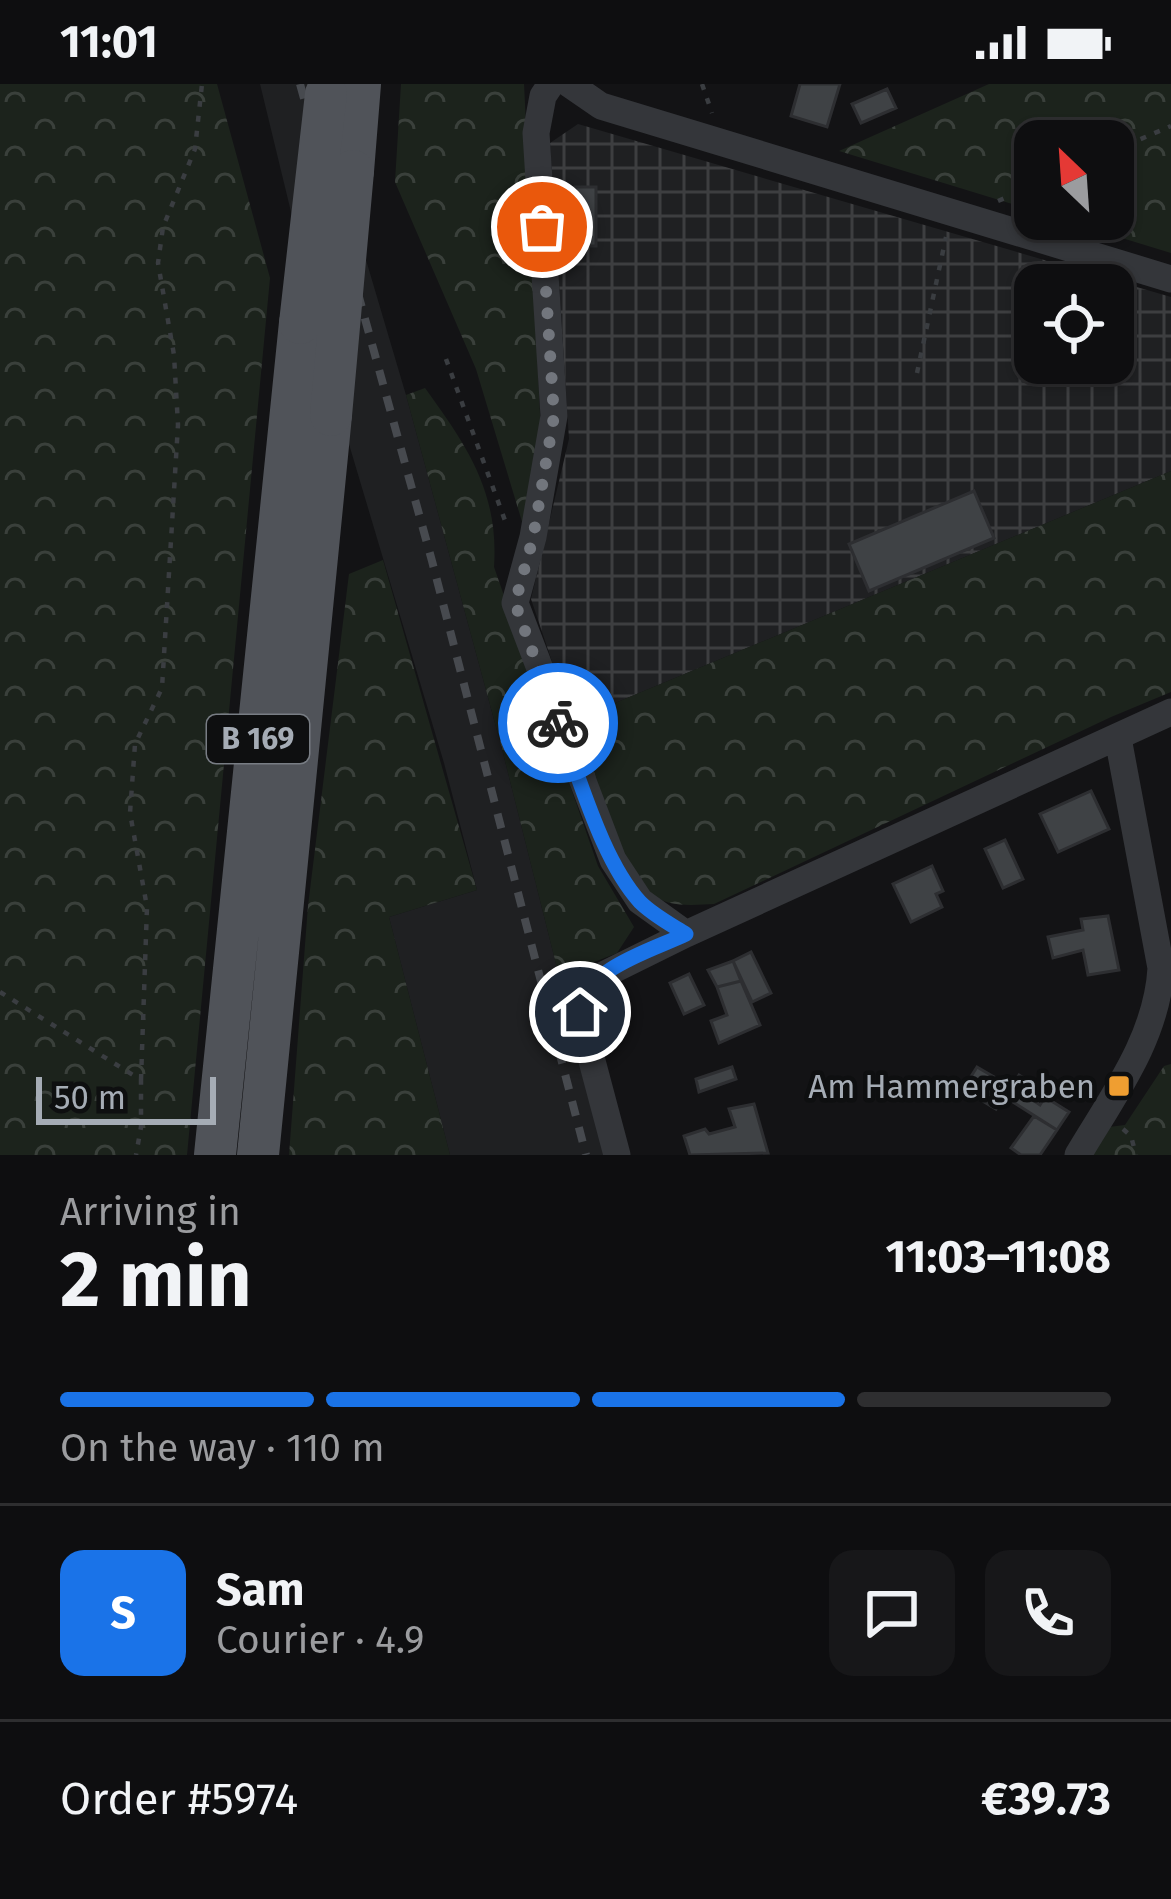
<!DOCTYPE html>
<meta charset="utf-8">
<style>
body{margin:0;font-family:"Fira Sans",sans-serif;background:#171719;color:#f1f3f6;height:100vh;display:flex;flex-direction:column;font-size:45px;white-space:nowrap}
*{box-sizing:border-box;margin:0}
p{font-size:39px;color:#9b9c9f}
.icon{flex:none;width:66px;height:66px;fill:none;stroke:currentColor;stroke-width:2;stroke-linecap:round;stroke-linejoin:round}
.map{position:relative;height:1071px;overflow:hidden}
.drawer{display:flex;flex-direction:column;background:#0e0e10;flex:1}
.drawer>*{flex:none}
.needle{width:78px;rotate:335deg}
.buttons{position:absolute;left:1014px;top:36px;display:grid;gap:24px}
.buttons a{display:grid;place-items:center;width:120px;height:120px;border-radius:24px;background:#0e0e10;box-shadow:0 3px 9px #0004,0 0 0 3px #2e2e30;font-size:60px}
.scale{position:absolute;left:36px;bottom:30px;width:180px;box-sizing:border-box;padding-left:12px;border:6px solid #a5acb5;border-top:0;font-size:33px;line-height:42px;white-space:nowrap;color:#a5acb5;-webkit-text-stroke:9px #0e0f10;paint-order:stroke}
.pin{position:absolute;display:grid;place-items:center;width:102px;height:102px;color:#fff;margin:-51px;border:6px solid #fff;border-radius:50%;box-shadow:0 3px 12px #0007}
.courier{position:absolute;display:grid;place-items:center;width:120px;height:120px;margin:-60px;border:9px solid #1a73e8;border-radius:50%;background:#fff;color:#222;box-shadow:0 3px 15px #0007}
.headline em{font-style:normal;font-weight:700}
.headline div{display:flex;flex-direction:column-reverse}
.headline{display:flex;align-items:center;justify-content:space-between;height:204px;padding:0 60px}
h1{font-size:78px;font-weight:700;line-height:90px}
.bar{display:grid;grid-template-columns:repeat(4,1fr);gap:18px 12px;align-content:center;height:144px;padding:0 60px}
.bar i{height:15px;border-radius:9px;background:#2e2e30}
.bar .current{background:#1a73e8}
.bar p{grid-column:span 4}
.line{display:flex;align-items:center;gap:30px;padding:0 60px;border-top:3px solid #2e2e30}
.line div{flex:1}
.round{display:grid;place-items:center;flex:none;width:126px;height:126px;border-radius:24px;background:#171719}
.status{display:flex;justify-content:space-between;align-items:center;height:84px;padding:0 60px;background:#0e0e10;direction:ltr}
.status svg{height:33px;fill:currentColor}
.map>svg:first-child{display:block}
.built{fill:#1f2022}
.industrial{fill:url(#industrial-grid);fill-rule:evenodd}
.forest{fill:url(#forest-crowns)}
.building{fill:#3f4245;stroke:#2d2e31;stroke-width:3}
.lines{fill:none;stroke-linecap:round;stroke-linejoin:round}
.path{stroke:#3a3d41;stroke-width:4.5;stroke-dasharray:6 9;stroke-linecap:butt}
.minor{stroke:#34363a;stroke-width:27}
.primary{stroke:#505359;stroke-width:42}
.rail{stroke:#474a4f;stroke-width:8;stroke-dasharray:15 12;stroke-linecap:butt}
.primary-bridge{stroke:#505359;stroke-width:42}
.done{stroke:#72767d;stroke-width:12;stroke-dasharray:0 21.6}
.route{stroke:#1a73e8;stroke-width:15}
.poi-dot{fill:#ef9e31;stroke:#0e0f10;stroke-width:4.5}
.labels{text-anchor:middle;stroke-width:9;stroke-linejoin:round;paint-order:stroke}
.shield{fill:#0e0f10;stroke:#787d84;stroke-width:3}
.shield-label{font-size:30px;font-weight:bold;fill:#a5acb5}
.poi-label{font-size:33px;fill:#a5acb5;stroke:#0e0f10;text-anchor:end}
</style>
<div class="status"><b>11:01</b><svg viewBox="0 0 49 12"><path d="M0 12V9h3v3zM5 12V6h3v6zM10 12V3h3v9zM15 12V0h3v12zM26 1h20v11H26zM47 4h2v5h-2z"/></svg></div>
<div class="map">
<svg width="1171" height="1071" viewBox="0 0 1171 1071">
<defs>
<pattern id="industrial-grid" width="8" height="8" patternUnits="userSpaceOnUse" patternTransform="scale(3)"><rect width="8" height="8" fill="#1f2022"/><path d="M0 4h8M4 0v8" fill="none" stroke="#3d3e40"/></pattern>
<pattern id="forest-crowns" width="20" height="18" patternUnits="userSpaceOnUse" patternTransform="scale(3)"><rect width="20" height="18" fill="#1c231c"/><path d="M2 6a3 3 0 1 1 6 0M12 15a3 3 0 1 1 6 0" fill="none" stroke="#3a403b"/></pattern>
</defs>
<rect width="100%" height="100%" fill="#131315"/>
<path class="built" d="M260,0H314L406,311L502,665L604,1071H450L389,833L477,806L444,679L340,330Z"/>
<path class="industrial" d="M578,40L1171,213V387L572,637L531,515L569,355L550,59ZM1035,201H1113V279H1035Z"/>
<path class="forest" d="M0,0H217L270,194L187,1071H0Z
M401,0H524L541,351L523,441L476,285L395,98Z
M989,0H1171V169L1060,135H1113V57H1035V127L839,67Z
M425,304C467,362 499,408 494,483L598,782L634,843L617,869L559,892L502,665L406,311Z
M1171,387V608L1111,633L714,820C693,821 667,824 650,809C609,775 590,687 572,637Z
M383,476L477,806L389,833L450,1071H289L308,822L349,490Z
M1171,980V1071H1092L1109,1043L1125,1041L1164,982Z"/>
<path class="building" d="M800,0H840L827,43L791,32Z
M887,5L896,24L861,39L852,20Z
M575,103H596V162H575Z
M974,407L994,454L869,507L849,460Z
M1091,707L1109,745L1058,768L1040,730Z
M1005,756L1023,795L1003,804L985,765Z
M932,782L943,807L936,810L942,823L911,838L893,800Z
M1108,832L1119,886L1088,891L1083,866L1053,874L1048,853L1083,846L1081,835Z
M751,868L771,909L752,918L733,877Z
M733,877L741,897L717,903L708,886Z
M689,890L704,921L684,930L670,899Z
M741,897L760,941L719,959L711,937L727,931L717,903Z
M732,983L736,995L699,1008L696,995Z
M977,983L1008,1001L996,1025L963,1005Z
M1019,991L1031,999L1024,1010L1040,1021L1045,1013L1069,1028L1057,1046L1005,1013Z
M754,1020L768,1069L690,1071L684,1052L705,1045L709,1050L735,1043L729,1025Z
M1034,1032L1057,1046L1040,1071H1021L1011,1064Z"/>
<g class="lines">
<path class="path" d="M702,0L712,29
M1113,67L1171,42
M998,117L1035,101
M446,275L507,442
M917,289L946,153
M0,908L141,996V1043L136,1071
M141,996L147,823L130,729L135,660L162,604L178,341L174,271L158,179L163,143L195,65L202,0
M1123,1045L1131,1052L1136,1071"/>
<path class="minor" d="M551,0L543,12L536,49L554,332L533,453L515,519L613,776L640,817L686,850
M569,0L601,22L1171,195
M617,1071L579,928L588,903L603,891L686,850L1171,628
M1078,1071C1113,1012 1157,954 1161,884L1118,654"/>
<path class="primary" d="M353,87L360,0
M215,1071L300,239
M258,1071L331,331"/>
<path class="rail" d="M300,0L432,477L586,1071"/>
<path class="primary-bridge" d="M300,239L326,10
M331,331L353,87"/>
</g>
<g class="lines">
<path class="done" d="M542,143L554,332L533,454L515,519L558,639"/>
<path class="route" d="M558,639C580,693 601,775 640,818C653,831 670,840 686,850C651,867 585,884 580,928"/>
</g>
<rect class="poi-dot" x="1107" y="990" width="24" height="24" rx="6"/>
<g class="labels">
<rect class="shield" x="207" y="631" width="102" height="48" rx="9"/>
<g class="shield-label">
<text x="258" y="665">B 169</text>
</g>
<g class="poi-label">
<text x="1095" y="1014">Am Hammergraben</text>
</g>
</g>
</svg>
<div class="buttons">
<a><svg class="needle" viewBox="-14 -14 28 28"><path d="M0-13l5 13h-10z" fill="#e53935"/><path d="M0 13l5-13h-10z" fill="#9b9c9f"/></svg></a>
<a><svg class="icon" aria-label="locate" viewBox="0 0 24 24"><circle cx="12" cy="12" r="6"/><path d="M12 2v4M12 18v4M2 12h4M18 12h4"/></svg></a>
</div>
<div class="scale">50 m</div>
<div class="pin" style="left:542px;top:143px;background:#ea580c"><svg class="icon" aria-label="bag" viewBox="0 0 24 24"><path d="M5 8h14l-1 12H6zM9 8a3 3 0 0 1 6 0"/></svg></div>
<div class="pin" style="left:580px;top:928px;background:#1f2937"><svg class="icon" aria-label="home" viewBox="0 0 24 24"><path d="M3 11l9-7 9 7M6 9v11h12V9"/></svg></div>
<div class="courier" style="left:558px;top:639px"><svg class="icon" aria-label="bike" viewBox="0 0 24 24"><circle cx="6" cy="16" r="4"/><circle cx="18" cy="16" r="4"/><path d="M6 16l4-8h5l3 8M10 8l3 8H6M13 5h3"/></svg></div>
</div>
<section class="drawer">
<div class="headline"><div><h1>2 min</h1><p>Arriving in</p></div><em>11:03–11:08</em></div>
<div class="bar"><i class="current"></i><i class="current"></i><i class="current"></i><i></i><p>On the way · 110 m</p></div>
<div class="line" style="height:216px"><b class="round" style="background:#1a73e8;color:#fff">S</b><div><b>Sam</b><p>Courier · 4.9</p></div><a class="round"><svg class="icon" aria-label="chat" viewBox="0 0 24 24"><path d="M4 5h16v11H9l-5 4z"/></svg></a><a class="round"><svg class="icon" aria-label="phone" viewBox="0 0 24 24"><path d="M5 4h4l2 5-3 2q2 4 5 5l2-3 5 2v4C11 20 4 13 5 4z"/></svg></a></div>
<div class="line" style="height:156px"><div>Order #5974</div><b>€39.73</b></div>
</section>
